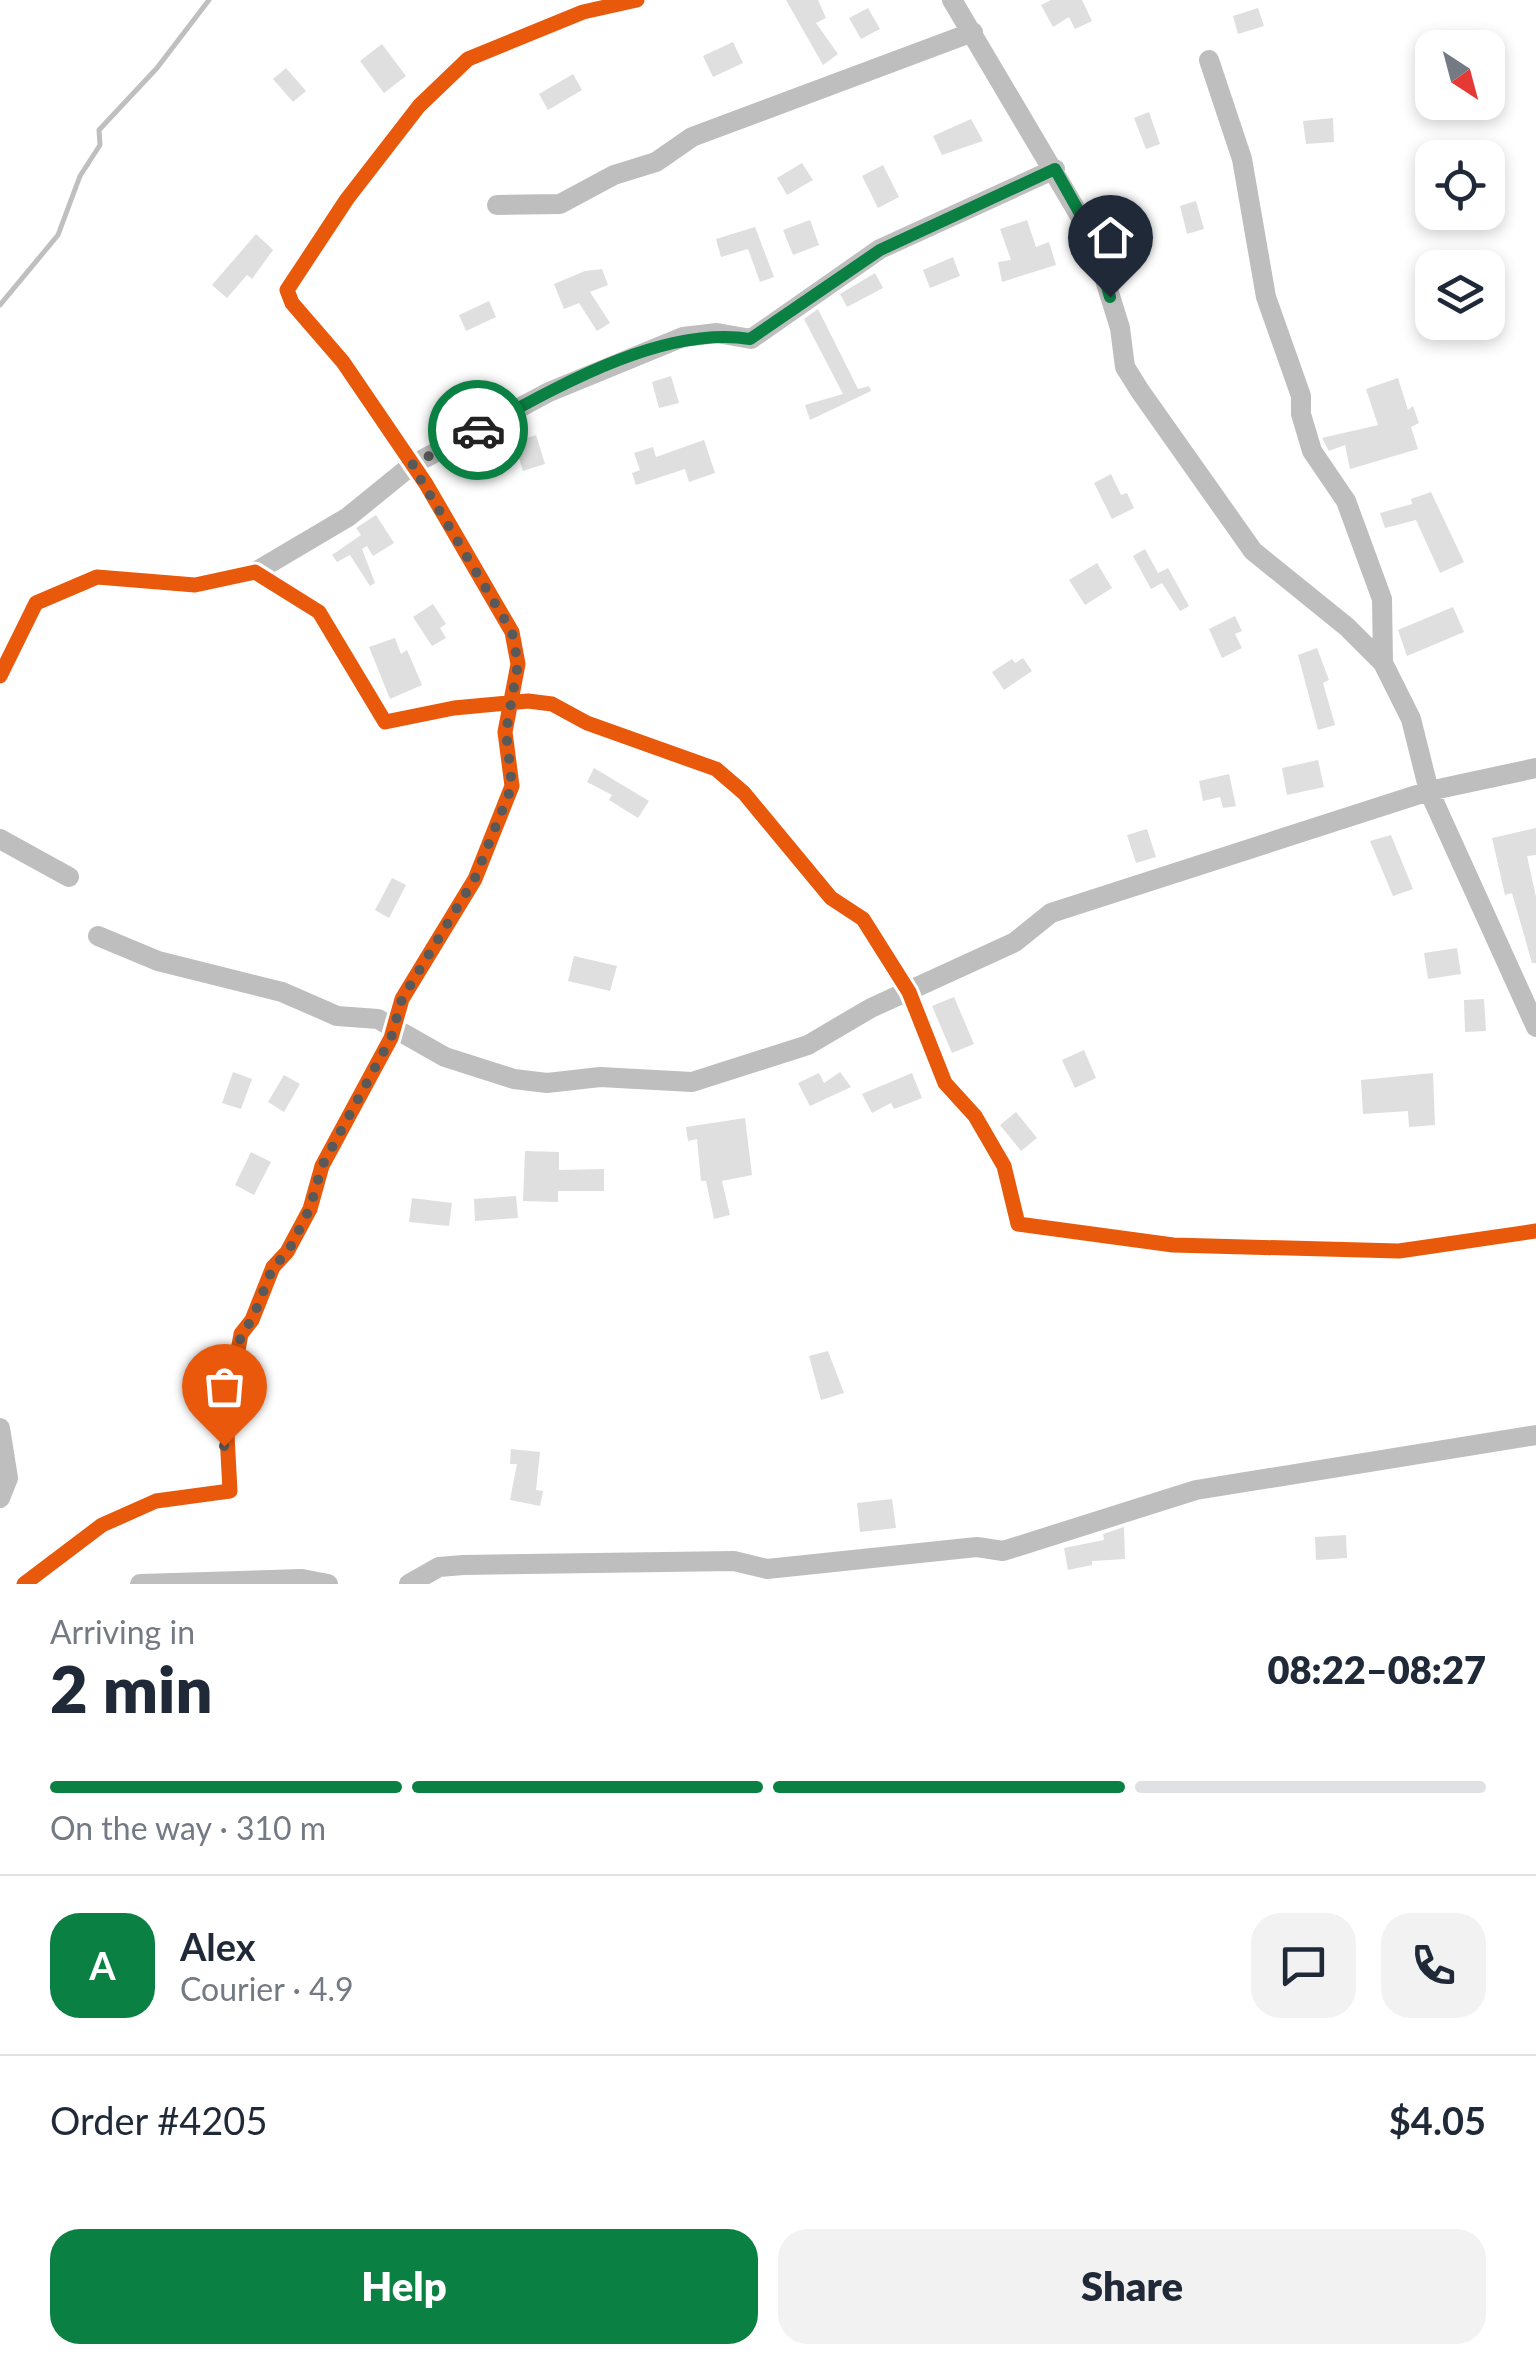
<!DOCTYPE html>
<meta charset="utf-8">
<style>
body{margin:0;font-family:Lato,sans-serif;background:#f2f2f3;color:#1f2937;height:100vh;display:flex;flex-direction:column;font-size:38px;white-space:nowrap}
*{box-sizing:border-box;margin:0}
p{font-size:32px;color:#747a83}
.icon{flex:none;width:55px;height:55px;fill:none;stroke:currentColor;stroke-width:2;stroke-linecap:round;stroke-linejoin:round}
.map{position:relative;height:1584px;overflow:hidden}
.drawer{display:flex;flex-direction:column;background:#fff;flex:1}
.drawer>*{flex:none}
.needle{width:65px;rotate:144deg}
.buttons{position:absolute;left:1415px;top:30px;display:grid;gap:20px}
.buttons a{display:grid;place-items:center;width:90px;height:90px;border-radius:20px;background:#fff;box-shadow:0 5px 15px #0003;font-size:50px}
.pin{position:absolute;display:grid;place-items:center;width:85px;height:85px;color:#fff;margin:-102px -42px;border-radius:50% 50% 50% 0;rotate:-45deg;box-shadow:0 0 10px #0007}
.pin .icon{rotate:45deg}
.courier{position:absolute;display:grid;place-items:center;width:100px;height:100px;margin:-50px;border:8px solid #0b8043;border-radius:50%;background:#fff;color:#222;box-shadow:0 2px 12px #0007}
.overview em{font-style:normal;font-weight:800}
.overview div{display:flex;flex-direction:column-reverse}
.overview{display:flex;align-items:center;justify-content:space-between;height:170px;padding:0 50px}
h1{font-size:65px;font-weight:800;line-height:75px}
.bar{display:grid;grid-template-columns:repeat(4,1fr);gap:15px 10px;align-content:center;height:120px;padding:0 50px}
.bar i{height:12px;border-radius:8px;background:#e0e1e3}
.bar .current{background:#0b8043}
.bar p{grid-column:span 4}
.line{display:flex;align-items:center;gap:25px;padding:0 50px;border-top:2px solid #e0e1e3}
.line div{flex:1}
.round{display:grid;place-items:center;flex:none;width:105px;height:105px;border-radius:30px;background:#f2f2f3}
.cta{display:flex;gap:20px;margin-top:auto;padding:20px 50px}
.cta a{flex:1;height:115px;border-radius:30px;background:#0b8043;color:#fff;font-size:40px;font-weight:800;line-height:115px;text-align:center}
.cta a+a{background:#f2f2f3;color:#1f2937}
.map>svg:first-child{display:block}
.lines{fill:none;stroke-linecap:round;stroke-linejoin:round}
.stream{stroke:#bfbfbf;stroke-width:5}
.building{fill:#dfdfdf}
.street{stroke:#bebebe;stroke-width:20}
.cycleway-casing{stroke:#fff;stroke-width:21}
.cycleway{stroke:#e8590c;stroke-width:15}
.done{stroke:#595959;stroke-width:10;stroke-dasharray:0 18}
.route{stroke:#0b8043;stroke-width:12}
</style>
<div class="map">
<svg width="1536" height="1584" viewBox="0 0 1536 1584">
<rect width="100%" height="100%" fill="#fff"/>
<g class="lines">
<path class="stream" d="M0,305L58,235L80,176L100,145L99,130L157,68L209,0"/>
</g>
<path class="building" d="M786,0H818L826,18L816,23L838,54L823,65Z
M1051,0H1082L1092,21L1075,29L1069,17L1053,27L1041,5Z
M868,8L880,29L861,39L849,18Z
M1258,8L1264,26L1238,34L1233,16Z
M733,42L743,63L713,77L703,56Z
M382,44L406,76L384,93L360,61Z
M286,68L306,91L293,102L273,79Z
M573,74L582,90L548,110L539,94Z
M1149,112L1160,144L1146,149L1134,118Z
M1333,118L1334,142L1306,144L1303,121Z
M971,119L983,141L942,155L933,136Z
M802,163L813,180L787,195L777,178Z
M883,165L899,197L878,208L862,176Z
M1196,201L1204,229L1187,234L1180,206Z
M810,220L819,245L793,255L783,230Z
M1027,220L1036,247L1049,242L1056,265L1002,282L998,262L1011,260L1000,229Z
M755,227L774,277L760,282L748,249L721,257L716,239Z
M256,234L273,250L252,279L247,275L227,298L212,285Z
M953,257L960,276L930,288L923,270Z
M602,269L608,285L590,292L610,323L597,331L579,303L564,309L554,284L585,271Z
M875,273L883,288L847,307L840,294Z
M489,301L496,317L466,331L459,315Z
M818,309L858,389L869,386L871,391L810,420L805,405L843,394L804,319Z
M671,376L679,403L659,408L652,382Z
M1398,378L1408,410L1413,406L1419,423L1411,427L1418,449L1350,469L1345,445L1329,451L1322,438L1378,425L1366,389Z
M536,435L545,464L523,471L514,442Z
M704,440L715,473L689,482L685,469L636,485L632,473L640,470L634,453L653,447L656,457Z
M1111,474L1121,495L1127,493L1134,508L1112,519L1094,483Z
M1431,492L1464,562L1440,573L1416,520L1385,528L1380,513L1412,504L1411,499Z
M376,515L394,543L373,556L367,546L362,549L375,583L370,586L350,555L337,562L332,555L361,535L356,528Z
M1145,549L1158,573L1168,568L1189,606L1180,611L1162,583L1151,589L1133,556Z
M1097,563L1112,588L1085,605L1069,580Z
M433,604L446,624L440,628L446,638L432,646L413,617Z
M1453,607L1464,632L1407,656L1398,630Z
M1235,616L1242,631L1235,634L1242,648L1222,658L1209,629Z
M395,638L401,654L407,650L422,685L390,699L369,647Z
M1317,648L1329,680L1323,683L1335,725L1318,730L1298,655Z
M1023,658L1032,671L1004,690L992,672L1012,659L1015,663Z
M1318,760L1324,787L1287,795L1282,768Z
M594,768L649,801L638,818L609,800L612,795L587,782Z
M1229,774L1236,806L1223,808L1220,797L1203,801L1199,781Z
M1536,828V855L1527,856L1536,897V963H1532L1512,893L1505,895L1492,838Z
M1147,829L1156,857L1136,863L1127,835Z
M1391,835L1413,889L1393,896L1370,841Z
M392,878L406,885L389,918L375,910Z
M1457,948L1461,974L1428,979L1424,953Z
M574,956L617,966L610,991L568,981Z
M954,997L974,1044L952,1053L932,1006Z
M1484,999L1486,1031L1465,1032L1464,1000Z
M1084,1050L1096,1078L1075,1088L1062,1060Z
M233,1072L252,1079L241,1109L222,1103Z
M840,1072L851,1087L810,1106L798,1083L819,1073L824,1083Z
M912,1073L922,1098L894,1109L891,1103L872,1113L862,1094Z
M1433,1073L1435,1125L1409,1127L1408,1111L1363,1114L1361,1080Z
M284,1075L300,1084L284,1112L268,1102Z
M1016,1112L1037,1138L1021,1151L1000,1125Z
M745,1118L752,1175L722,1181L730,1215L714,1219L706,1181H701L697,1139L688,1141L686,1127Z
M525,1151L559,1152V1170L604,1169V1191H558V1202L523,1201Z
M251,1152L271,1162L254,1195L235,1185Z
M516,1196L518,1218L475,1221L474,1199Z
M412,1198L452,1203L449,1226L409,1222Z
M828,1351L844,1393L821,1400L809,1356Z
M511,1449L540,1452L536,1490L543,1491L540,1506L510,1500L517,1464H510Z
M892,1499L896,1528L860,1532L857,1503Z
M1124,1527L1125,1559L1092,1561V1565L1068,1570L1064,1548L1104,1540L1103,1534Z
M1346,1535L1347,1558L1316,1560L1315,1537Z"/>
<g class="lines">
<path class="street" d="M952,0L1091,235L1120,328L1125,367L1140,391L1253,551L1347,627L1383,663L1411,719L1429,791L1536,1027
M1209,60L1242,159L1266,297L1301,396V414L1312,451L1346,501L1382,599L1383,663
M497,205L560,204L614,175L656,162L692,137L973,32
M255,572L348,517L412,465L549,392L683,337L717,333L751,339L880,249L1055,169
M0,676L36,603L97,577L195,585L255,572L319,612L385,722L454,708L528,701L552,704L587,723L716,769L744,793L831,898L863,919L909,992L945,1083L975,1116L1004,1166L1018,1224L1173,1245L1399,1251L1536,1231
M0,839L69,877
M98,936L158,961L282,992L337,1016L378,1019L445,1057L514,1079L547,1083L600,1077L692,1082L808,1045L871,1008L1015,942L1051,913L1429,791L1536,768
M0,1428L8,1478L0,1498
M24,1584L102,1525L156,1501L230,1491L226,1416L241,1334L252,1320L273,1267L287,1252L310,1209L322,1166L391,1038L402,999L475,879L512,786L505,732L518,664L512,632L426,484L343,362L292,303L287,290L347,199L419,106L468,59L583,12L637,0
M140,1584L302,1579L328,1584
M409,1584L439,1567L463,1565L734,1561L767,1569L977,1547L1003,1551L1196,1490L1536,1435"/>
<g class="cycleway-casing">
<path id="cycleway" d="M0,676L36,603L97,577L195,585L255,572L319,612L385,722L454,708L528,701L552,704L587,723L716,769L744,793L831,898L863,919L909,992L945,1083L975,1116L1004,1166L1018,1224L1173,1245L1399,1251L1536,1231
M24,1584L102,1525L156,1501L230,1491L226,1416L241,1334L252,1320L273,1267L287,1252L310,1209L322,1166L391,1038L402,999L475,879L512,786L505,732L518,664L512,632L426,484L343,362L292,303L287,290L347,199L419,106L468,59L583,12L637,0"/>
</g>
<use href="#cycleway" class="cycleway"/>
</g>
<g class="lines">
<path class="done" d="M224,1446L241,1334L252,1320L273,1267L288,1252L310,1208L322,1166L391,1038L402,999L475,878L512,786L506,732L518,664L512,632L412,465L478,430"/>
<path class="route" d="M478,430C555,388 662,325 750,339L880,250L1055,169L1092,235L1110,297"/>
</g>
</svg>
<div class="buttons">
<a><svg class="needle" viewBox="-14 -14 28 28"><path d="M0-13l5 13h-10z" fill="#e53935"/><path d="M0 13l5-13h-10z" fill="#747a83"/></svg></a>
<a><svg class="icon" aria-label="locate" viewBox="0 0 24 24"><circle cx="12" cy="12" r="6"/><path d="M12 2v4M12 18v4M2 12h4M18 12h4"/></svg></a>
<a><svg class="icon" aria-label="layers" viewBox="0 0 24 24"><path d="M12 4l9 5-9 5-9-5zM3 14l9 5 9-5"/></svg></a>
</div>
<div class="pin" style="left:224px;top:1446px;background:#ea580c"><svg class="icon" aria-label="bag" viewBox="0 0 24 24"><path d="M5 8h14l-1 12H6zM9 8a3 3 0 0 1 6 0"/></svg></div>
<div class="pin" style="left:1110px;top:297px;background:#1f2937"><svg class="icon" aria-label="home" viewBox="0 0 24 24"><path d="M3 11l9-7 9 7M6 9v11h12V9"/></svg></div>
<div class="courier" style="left:478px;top:430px"><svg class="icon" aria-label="car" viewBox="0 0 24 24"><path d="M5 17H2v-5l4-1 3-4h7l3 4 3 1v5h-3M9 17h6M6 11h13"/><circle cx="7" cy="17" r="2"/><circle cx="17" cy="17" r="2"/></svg></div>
</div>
<section class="drawer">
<div class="overview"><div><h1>2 min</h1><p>Arriving in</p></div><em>08:22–08:27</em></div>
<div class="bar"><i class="current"></i><i class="current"></i><i class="current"></i><i></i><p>On the way · 310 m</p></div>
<div class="line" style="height:180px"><b class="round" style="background:#0b8043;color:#fff">A</b><div><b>Alex</b><p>Courier · 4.9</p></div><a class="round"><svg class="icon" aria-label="chat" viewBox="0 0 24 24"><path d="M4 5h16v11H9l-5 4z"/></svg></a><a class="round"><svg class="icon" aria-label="phone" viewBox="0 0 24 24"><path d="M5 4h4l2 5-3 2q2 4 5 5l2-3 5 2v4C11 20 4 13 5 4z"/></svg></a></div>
<div class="line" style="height:130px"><div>Order #4205</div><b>$4.05</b></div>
<div class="cta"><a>Help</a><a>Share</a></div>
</section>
